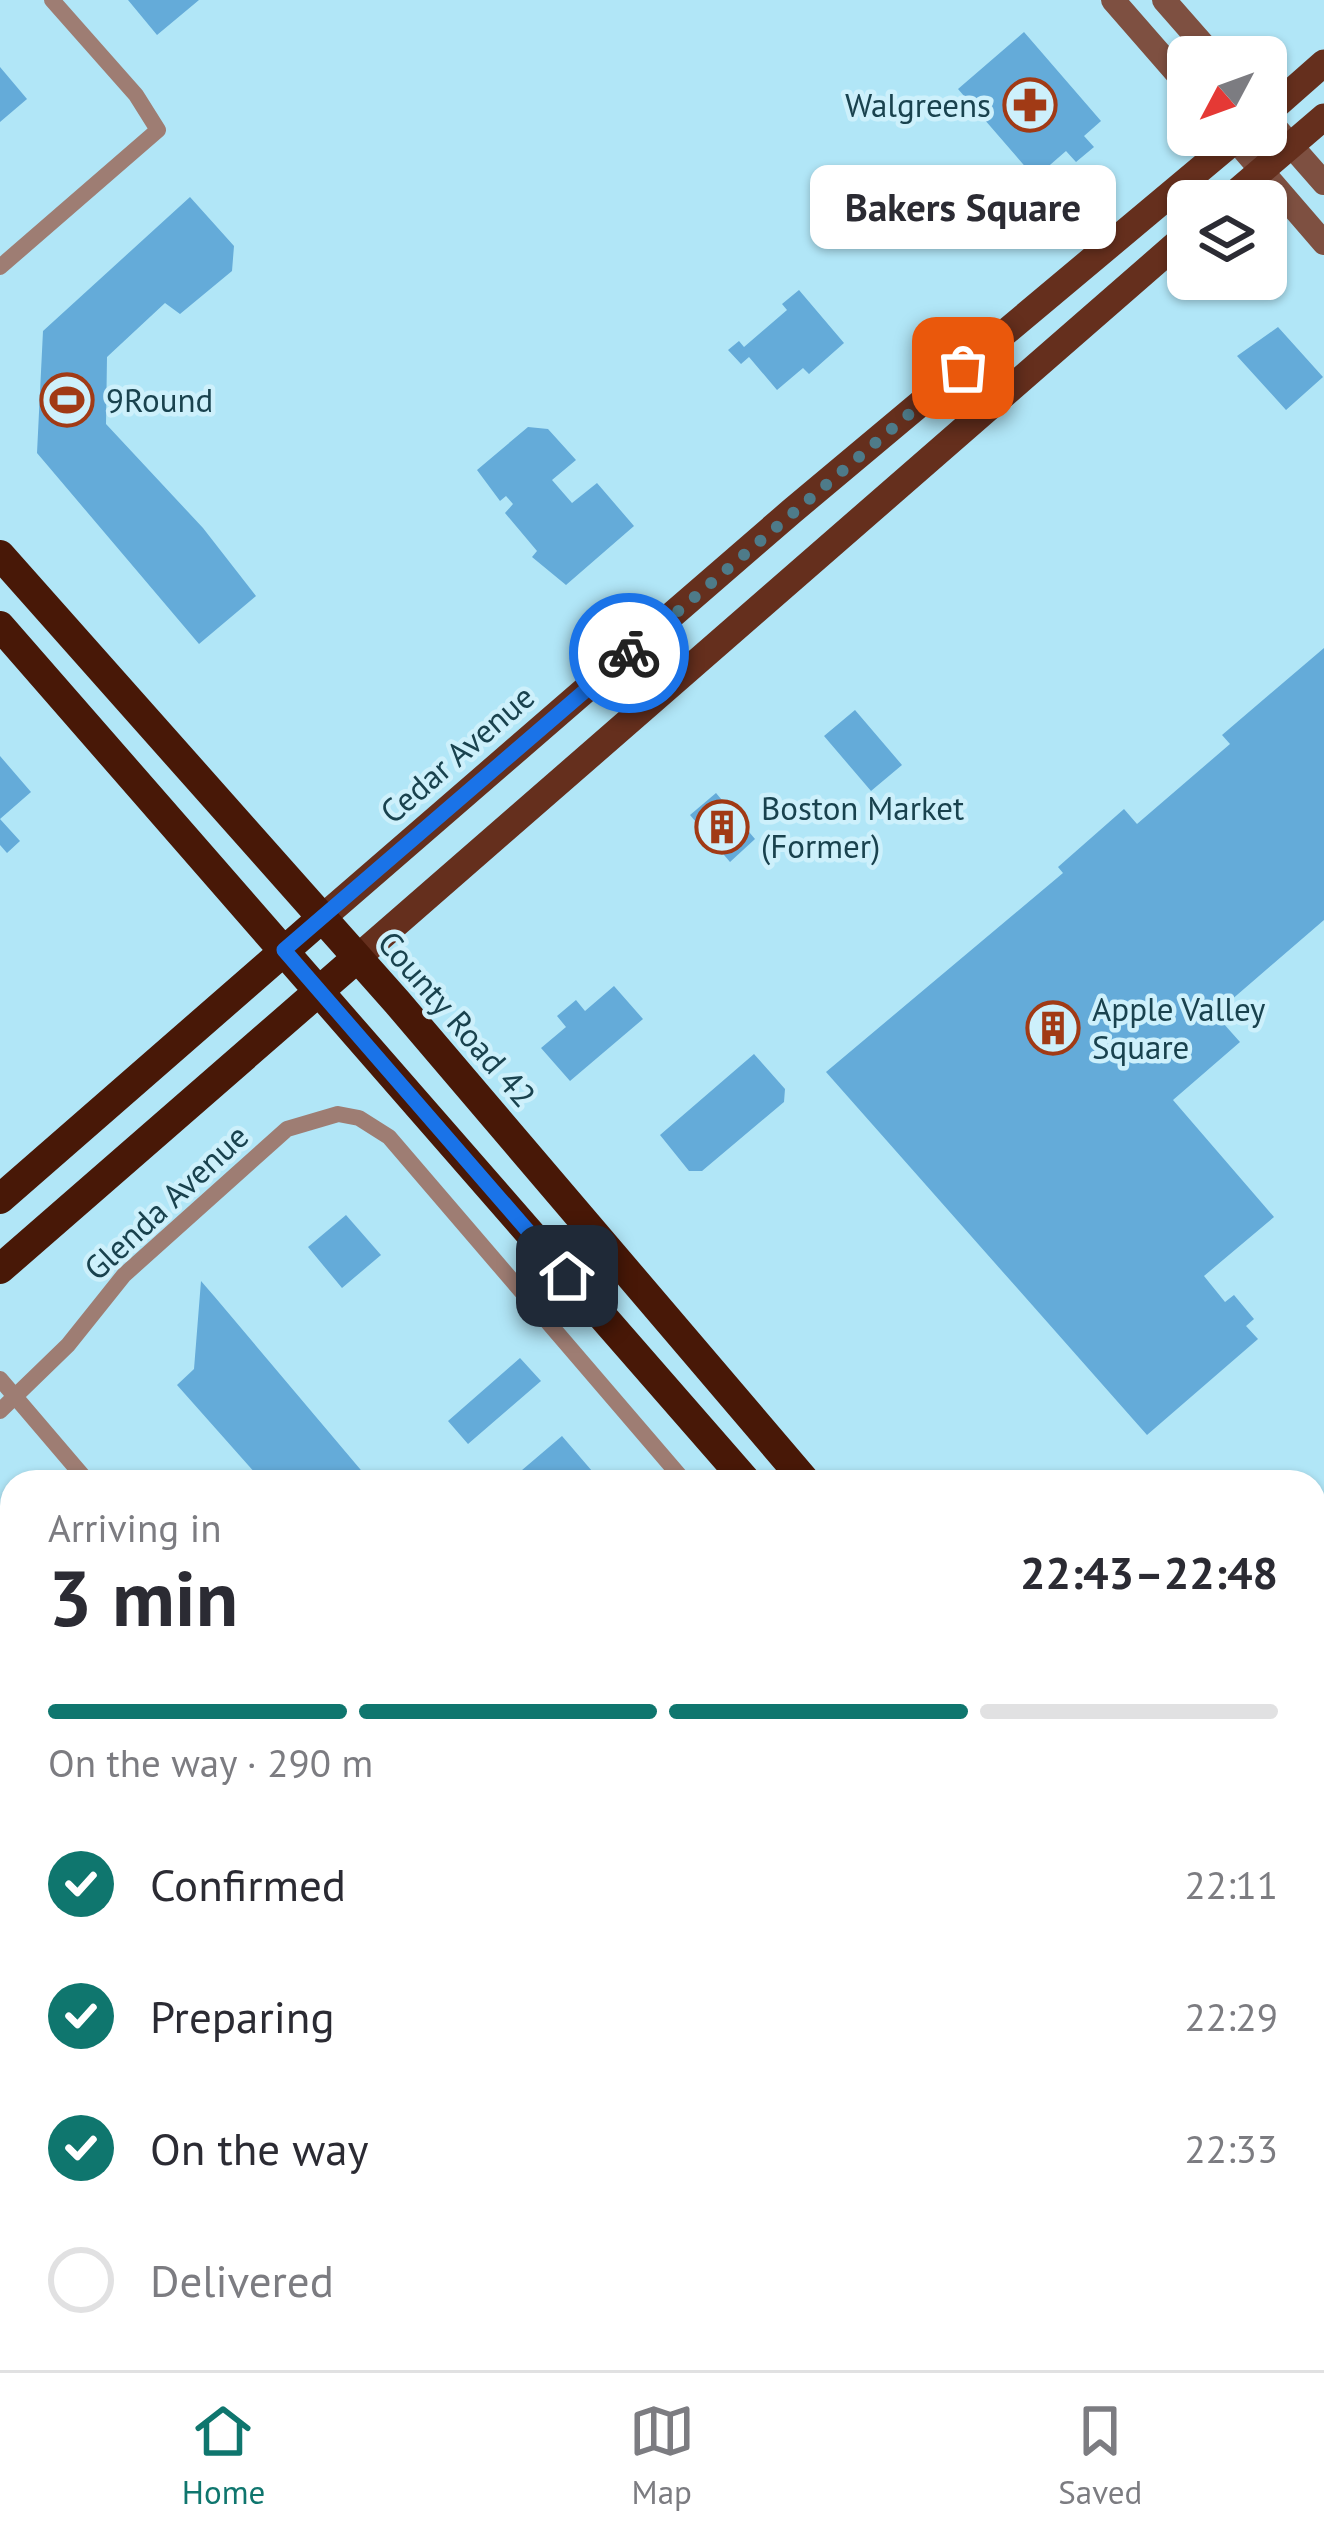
<!DOCTYPE html>
<meta charset="utf-8">
<style>
body{margin:0;font-family:"PT Sans",sans-serif;background:#f2f2f3;color:#2b2b33;height:100vh;display:flex;flex-direction:column;font-size:45px;white-space:nowrap}
*{box-sizing:border-box;margin:0}
p{font-size:39px;color:#7c7c81}
.icon{flex:none;width:66px;height:66px;fill:none;stroke:currentColor;stroke-width:2;stroke-linecap:round;stroke-linejoin:round}
.map{position:relative;flex:1;overflow:hidden}
.details{position:absolute;left:0px;top:1470px;width:1326px;height:900px;display:flex;flex-direction:column;background:#fff;border-radius:36px 36px 0 0;box-shadow:0 3px 9px #0004}
.details>*{flex:none}
.needle{width:78px;rotate:229deg}
.fabs{position:absolute;left:1167px;top:36px;display:grid;gap:24px}
.fabs a{display:grid;place-items:center;width:120px;height:120px;border-radius:18px;background:#fff;box-shadow:0 3px 9px #0004;font-size:60px}
.pin{position:absolute;display:grid;place-items:center;width:102px;height:102px;color:#fff;margin:-51px;border-radius:24px;box-shadow:0 6px 18px #0006}
.courier{position:absolute;display:grid;place-items:center;width:120px;height:120px;margin:-60px;border:9px solid #1a73e8;border-radius:50%;background:#fff;color:#222;box-shadow:0 3px 15px #0007}
.bubble{position:absolute;height:84px;border-radius:18px;background:#fff;box-shadow:0 3px 9px #0004;font-size:39px;font-weight:700;line-height:84px;text-align:center}
.head em{font-style:normal;font-weight:700}
.head div{display:flex;flex-direction:column-reverse}
.head{display:flex;align-items:center;justify-content:space-between;height:204px;padding:0 48px}
h1{font-size:78px;font-weight:700;line-height:90px}
.bar{display:grid;grid-template-columns:repeat(4,1fr);gap:18px 12px;align-content:center;height:144px;padding:0 48px}
.bar i{height:15px;border-radius:9px;background:#e1e1e2}
.bar .active{background:#0f766e}
.bar p{grid-column:span 4}
ol{padding:0 48px;list-style:none}
li{display:flex;align-items:center;gap:36px;height:132px}
li p{margin-inline-start:auto}
li .icon{padding:12px;border-radius:50%;background:#0f766e;color:#fff;stroke-width:4}
li:last-child{color:#7c7c81}
li i{width:66px;height:66px;border:6px solid #e1e1e2;border-radius:50%}
.tabs{display:flex;justify-content:space-around;align-items:center;height:168px;border-top:3px solid #e1e1e2;background:#fff;font-size:33px;color:#7c7c81}
.tabs a{display:grid;justify-items:center;gap:6px}
.tabs .active{color:#0f766e}
.map>svg:first-child{display:block}
.building{fill:#64abd9}
.lines{fill:none;stroke-linecap:round;stroke-linejoin:round}
.street{stroke:#9e7d73;stroke-width:16}
.secondary{stroke:#7e5041;stroke-width:24}
.primary{stroke:#652f1d;stroke-width:27}
.highway{stroke:#481807;stroke-width:30}
.done{stroke:#4e7b89;stroke-width:12;stroke-dasharray:0 21.6}
.route{stroke:#1a73e8;stroke-width:15}
.labels{text-anchor:middle;stroke-width:9;stroke-linejoin:round;paint-order:stroke}
.poi-label{font-size:33px;fill:#19424e;stroke:#cdf0fb;text-anchor:start}
.street-label{font-size:33px;fill:#19424e;stroke:#cdf0fb}
</style>
<div class="map">
<svg width="1324" height="2370" viewBox="0 0 1324 2370">
<rect width="100%" height="100%" fill="#b1e6f7"/>
<path class="building" d="M128,0H199L157,35Z
M1024,32L1101,121L1084,136L1094,147L1076,162L1066,151L1035,178L958,89Z
M0,67L27,99L0,122Z
M190,197L234,246L232,271L180,314L165,303L107,357L106,424L203,528L256,596L199,644L37,453L43,331Z
M799,290L844,343L809,374L803,368L777,390L749,357L741,364L728,350L739,341L744,347L787,310L782,304Z
M1278,327L1323,377L1286,410L1237,356Z
M528,427L548,429L576,460L552,480L572,503L597,483L634,526L566,585L532,557L537,551L505,513L513,504L506,496L500,501L477,470Z
M1324,648V920L1215,1014L1240,1042L1173,1100L1274,1217L1204,1276L1225,1302L1234,1295L1254,1319L1246,1326L1258,1339L1147,1435L826,1072L1063,873L1058,867L1124,809L1137,824L1230,744L1222,735Z
M855,710L902,765L871,791L824,736Z
M0,756L31,792L0,819L20,841L7,853L0,845Z
M716,793L755,839L730,862L690,815Z
M614,986L643,1019L570,1081L541,1048L566,1027L557,1016L576,1000L585,1011Z
M754,1054L785,1089L784,1102L702,1171H689L660,1135Z
M346,1215L381,1255L342,1288L308,1247Z
M201,1281L214,1296L371,1482H263L177,1385L194,1369Z
M520,1358L541,1381L468,1444L448,1421Z
M562,1436L592,1471L579,1482H508Z
M0,1598L12,1612V1780L0,1767Z
M1324,1806V1854L1314,1842V1815Z
M1324,1868V1923L1314,1911Z
M12,2042V2105L0,2115V2052Z
M12,2147V2217L0,2203V2158Z
M193,2358H262L248,2370H204Z
M318,2358H397L407,2370H304Z"/>
<g class="lines">
<path class="street" d="M0,267L158,130L136,95L52,0
M0,1379L88,1482
M0,1411L68,1345L124,1275L287,1129L338,1114L359,1118L389,1137L685,1482
M14,2370L27,2358"/>
<path class="secondary" d="M1113,0L1188,86
M1164,0L1214,57
M1266,117L1324,183
M1231,135L1324,243
M1314,1701L1324,1679
M0,2276L12,2290
M71,2358L81,2370
M605,2370L619,2358"/>
<path class="primary" d="M1266,114L1324,63
M1226,201L1324,117
M322,918L792,511L1241,135
M357,958L1188,234"/>
<path class="highway" d="M0,555L397,1002L806,1482
M0,626L747,1482
M0,1199L322,918
M0,1269L357,958
M1314,2076L1324,2088
M1314,2146L1324,2157"/>
</g>
<g class="lines">
<path class="done" d="M629,653L963,368"/>
<path class="route" d="M567,1276L284,950L629,653"/>
</g>
<defs>
<g id="pharmacy-ring" transform="scale(2.7)"><circle r="9.5" fill="#cdf0fb" stroke="#a13a15" stroke-width="1.5"/><path d="M-2-6h4v4h4v4h-4v4h-4v-4h-4v-4h4Z" fill="#a13a15"/></g>
<g id="stadium-ring" transform="scale(2.7)"><circle r="9.5" fill="#cdf0fb" stroke="#a13a15" stroke-width="1.5"/><path d="M0-5a6.5 5 0 1 0 0 10a6.5 5 0 1 0 0-10ZM-3.5-1.8h7v3.6h-7Z" fill="#a13a15"/></g>
<g id="building-ring" transform="scale(2.7)"><circle r="9.5" fill="#cdf0fb" stroke="#a13a15" stroke-width="1.5"/><path d="M-4-6H4V6H1V3H-1V6H-4ZM-2.5-4.3h1.7v1.8h-1.7ZM.8-4.3h1.7v1.8H.8ZM-2.5-1h1.7V.8h-1.7ZM.8-1h1.7V.8H.8Z" fill="#a13a15"/></g>
</defs>
<g fill-rule="evenodd">
<use href="#pharmacy-ring" x="1030" y="105"/>
<use href="#stadium-ring" x="67" y="400"/>
<use href="#building-ring" x="722" y="827"/>
<use href="#building-ring" x="1053" y="1028"/>
</g>
<g class="labels">
<g class="poi-label">
<text x="991" y="117" text-anchor="end">Walgreens</text>
<text x="106" y="412">9Round</text>
<text x="761" y="820">Boston Market<tspan x="761" dy="38">(Former)</tspan></text>
<text x="1092" y="1021">Apple Valley<tspan x="1092" dy="38">Square</tspan></text>
</g>
<g class="street-label">
<text transform="translate(457 754) rotate(-41)" y="12">Cedar Avenue</text>
<text transform="translate(457 1019) rotate(49)" y="12">County Road 42</text>
<text transform="translate(166 1202) rotate(-43)" y="12">Glenda Avenue</text>
</g>
</g>
</svg>
<div class="fabs">
<a><svg class="needle" viewBox="-14 -14 28 28"><path d="M0-13l5 13h-10z" fill="#e53935"/><path d="M0 13l5-13h-10z" fill="#7c7c81"/></svg></a>
<a><svg class="icon" aria-label="layers" viewBox="0 0 24 24"><path d="M12 4l9 5-9 5-9-5zM3 14l9 5 9-5"/></svg></a>
</div>
<div class="pin" style="left:963px;top:368px;background:#ea580c"><svg class="icon" aria-label="bag" viewBox="0 0 24 24"><path d="M5 8h14l-1 12H6zM9 8a3 3 0 0 1 6 0"/></svg></div>
<div class="pin" style="left:567px;top:1276px;background:#1f2937"><svg class="icon" aria-label="home" viewBox="0 0 24 24"><path d="M3 11l9-7 9 7M6 9v11h12V9"/></svg></div>
<div class="courier" style="left:629px;top:653px"><svg class="icon" aria-label="bike" viewBox="0 0 24 24"><circle cx="6" cy="16" r="4"/><circle cx="18" cy="16" r="4"/><path d="M6 16l4-8h5l3 8M10 8l3 8H6M13 5h3"/></svg></div>
<div class="bubble" style="left:810px;top:165px;width:306px">Bakers Square</div>
<section class="details">
<div class="head"><div><h1>3 min</h1><p>Arriving in</p></div><em>22:43–22:48</em></div>
<div class="bar"><i class="active"></i><i class="active"></i><i class="active"></i><i></i><p>On the way · 290 m</p></div>
<ol>
<li><svg class="icon" aria-label="check" viewBox="0 0 24 24"><path d="M5 12l5 5 9-10"/></svg>Confirmed<p>22:11</p></li>
<li><svg class="icon" aria-label="check" viewBox="0 0 24 24"><path d="M5 12l5 5 9-10"/></svg>Preparing<p>22:29</p></li>
<li><svg class="icon" aria-label="check" viewBox="0 0 24 24"><path d="M5 12l5 5 9-10"/></svg>On the way<p>22:33</p></li>
<li><i></i>Delivered</li>
</ol>
</section>
</div>
<nav class="tabs">
<a class="active"><svg class="icon" aria-label="home" viewBox="0 0 24 24"><path d="M3 11l9-7 9 7M6 9v11h12V9"/></svg>Home</a>
<a><svg class="icon" aria-label="map" viewBox="0 0 24 24"><path d="M3 6l6-2 6 2 6-2v14l-6 2-6-2-6 2zM9 4v14M15 6v14"/></svg>Map</a>
<a><svg class="icon" aria-label="saved" viewBox="0 0 24 24"><path d="M7 4h10v16l-5-4-5 4z"/></svg>Saved</a>
</nav>
